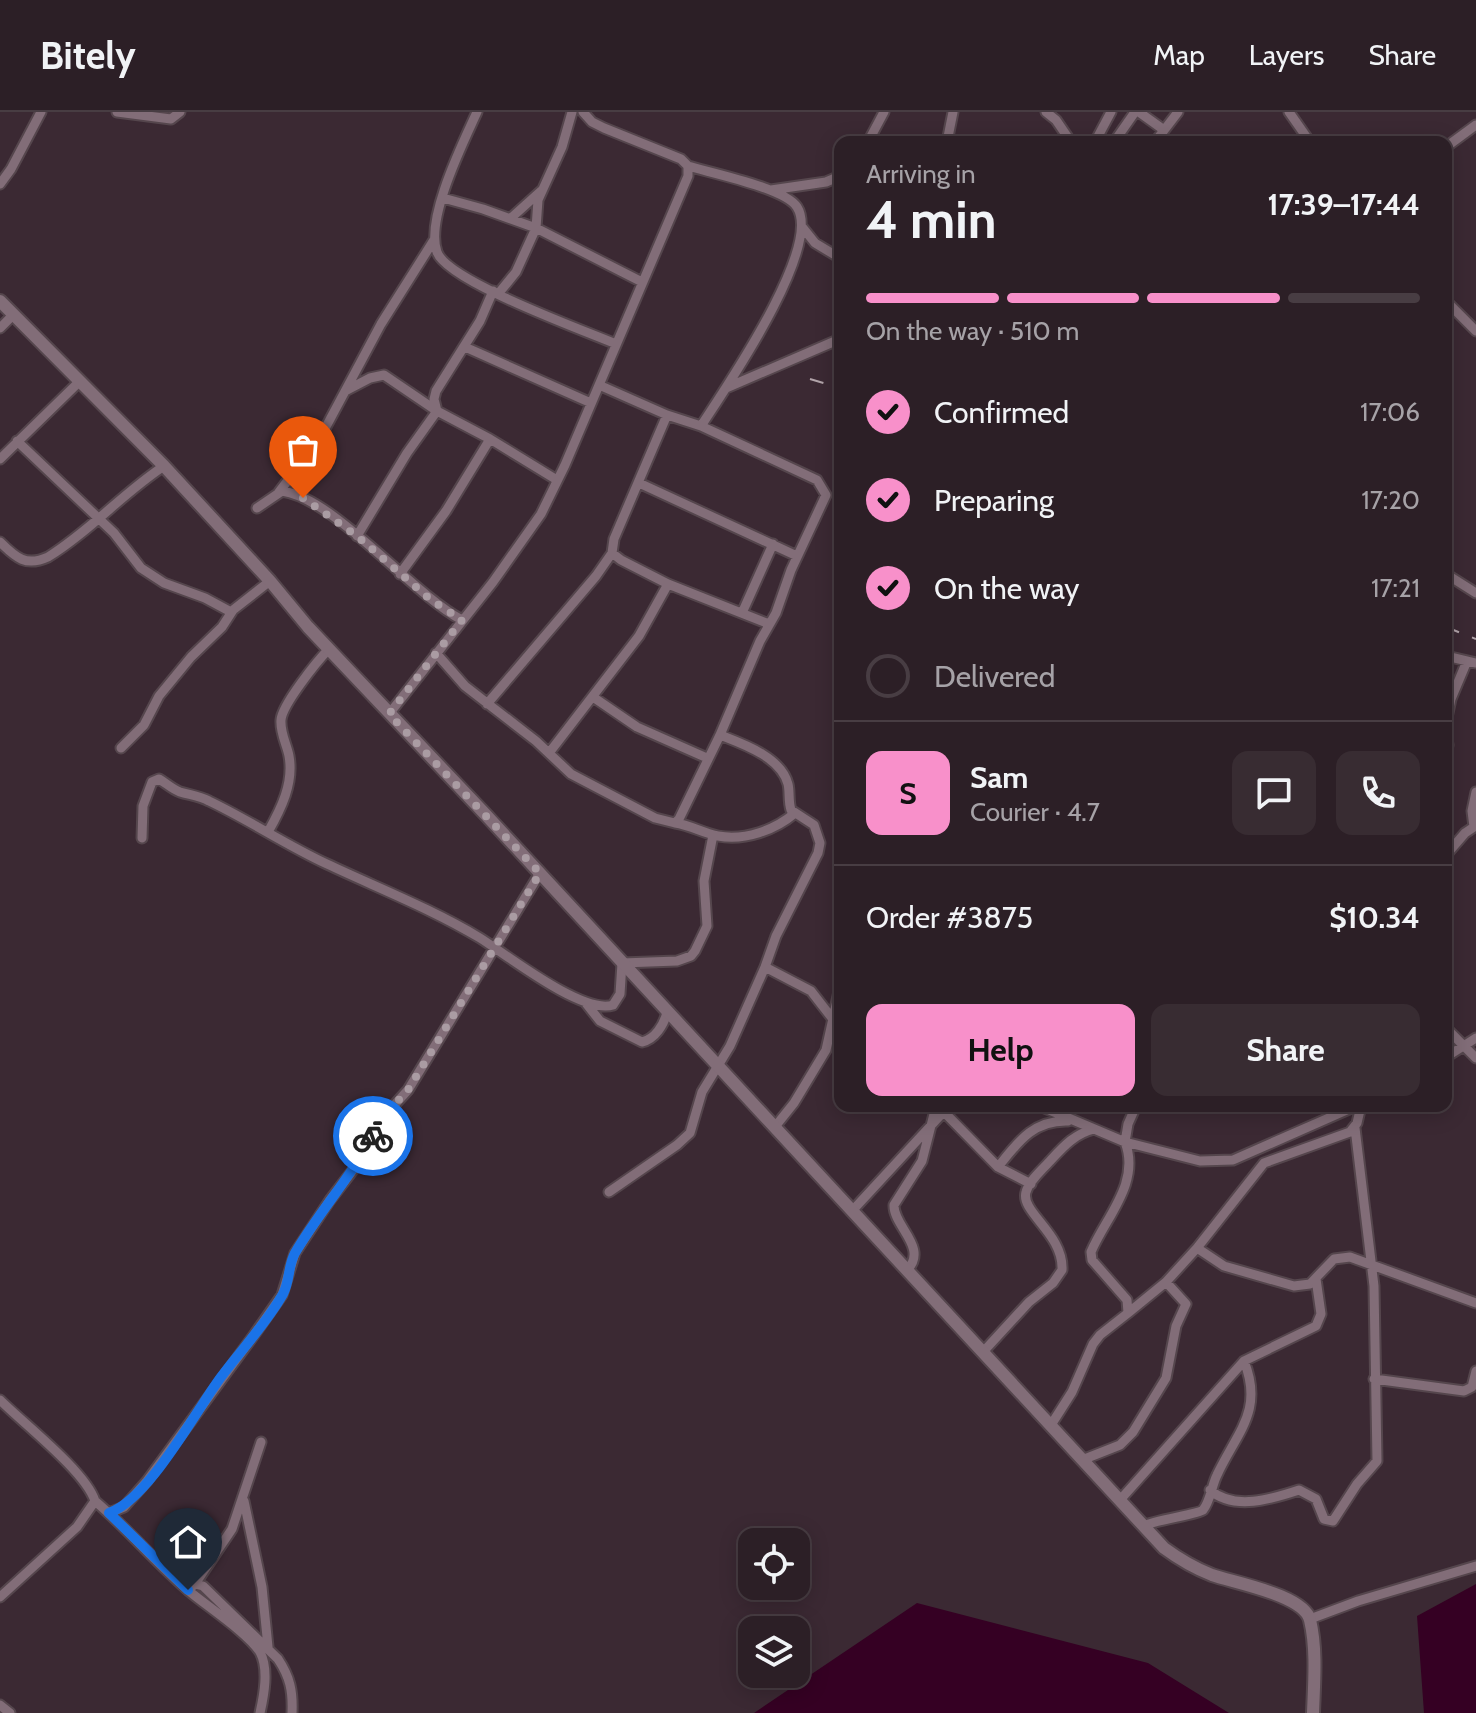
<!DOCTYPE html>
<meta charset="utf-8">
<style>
body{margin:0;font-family:Cabin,sans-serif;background:#382c32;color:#f1f3f6;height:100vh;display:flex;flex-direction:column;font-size:30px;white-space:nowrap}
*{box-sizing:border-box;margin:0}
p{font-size:26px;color:#a6a2a7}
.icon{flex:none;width:44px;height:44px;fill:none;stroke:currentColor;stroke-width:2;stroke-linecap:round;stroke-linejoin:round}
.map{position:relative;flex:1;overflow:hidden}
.side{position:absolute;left:834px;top:24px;width:618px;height:976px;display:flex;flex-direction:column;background:#2c1f26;border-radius:16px;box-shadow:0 4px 20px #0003,0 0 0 2px #483d43}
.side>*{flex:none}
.tools{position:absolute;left:738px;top:1416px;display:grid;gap:16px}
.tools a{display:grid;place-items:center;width:72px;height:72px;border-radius:16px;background:#2c1f26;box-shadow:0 4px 20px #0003,0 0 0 2px #483d43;font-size:40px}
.pin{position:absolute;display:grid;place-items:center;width:68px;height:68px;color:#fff;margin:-82px -34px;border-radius:50% 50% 50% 0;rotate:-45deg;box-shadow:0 0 8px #0007}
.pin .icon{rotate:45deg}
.courier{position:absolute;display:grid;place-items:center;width:80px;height:80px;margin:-40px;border:6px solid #1a73e8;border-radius:50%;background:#fff;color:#222;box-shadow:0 2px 10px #0007}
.head em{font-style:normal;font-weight:700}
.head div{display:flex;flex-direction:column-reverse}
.head{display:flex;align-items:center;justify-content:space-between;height:136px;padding:0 32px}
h1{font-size:52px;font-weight:700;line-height:60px}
.bar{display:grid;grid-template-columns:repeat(4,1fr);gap:12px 8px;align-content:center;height:96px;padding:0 32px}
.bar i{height:10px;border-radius:6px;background:#483d43}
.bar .current{background:#f890ca}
.bar p{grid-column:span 4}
.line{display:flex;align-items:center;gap:20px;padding:0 32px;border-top:2px solid #483d43}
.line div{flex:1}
.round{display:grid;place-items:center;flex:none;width:84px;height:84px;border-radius:16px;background:#382c32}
ol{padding:0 32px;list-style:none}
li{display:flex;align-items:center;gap:24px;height:88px}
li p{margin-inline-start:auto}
li .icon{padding:8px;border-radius:50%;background:#f890ca;color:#111;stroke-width:4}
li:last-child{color:#a6a2a7}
li i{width:44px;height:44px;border:4px solid #483d43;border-radius:50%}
.action{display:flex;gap:16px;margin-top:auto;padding:16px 32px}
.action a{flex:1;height:92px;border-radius:16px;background:#f890ca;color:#111;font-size:32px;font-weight:700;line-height:92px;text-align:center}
.action a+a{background:#382c32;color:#f1f3f6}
header{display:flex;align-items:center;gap:48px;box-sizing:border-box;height:112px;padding:0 40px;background:#2c1f26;border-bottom:2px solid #483d43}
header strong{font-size:38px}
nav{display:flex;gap:44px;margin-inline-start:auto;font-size:28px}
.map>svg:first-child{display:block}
.water{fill:#350023}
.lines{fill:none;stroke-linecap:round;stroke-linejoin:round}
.street-casing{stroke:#55464d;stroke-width:13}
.secondary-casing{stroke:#55464d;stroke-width:16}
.street{stroke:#826d78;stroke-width:9}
.secondary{stroke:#826d78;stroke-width:12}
.rail{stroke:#b2a4aa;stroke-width:2;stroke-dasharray:14 14;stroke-linecap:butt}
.done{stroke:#aa9ca3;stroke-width:8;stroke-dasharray:0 14.4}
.route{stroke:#1a73e8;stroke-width:10}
</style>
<header>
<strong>Bitely</strong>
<nav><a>Map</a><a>Layers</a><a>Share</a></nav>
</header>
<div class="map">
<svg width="1476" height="1601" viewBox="0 0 1476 1601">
<rect width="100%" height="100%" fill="#3b2933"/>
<path class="water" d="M1476,1472V1601H1424L1417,1504Z
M917,1491L1148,1551L1229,1601H754Z"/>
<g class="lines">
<g class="street-casing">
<path id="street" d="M117,0L171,7L180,0
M477,0C463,31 425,107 437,140C447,169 583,218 616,232
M572,0L562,35L538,88L536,116L642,170
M1046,0L1056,8L1071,30
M1139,0L1164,18
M1289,0L1310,30
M868,30L884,0
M947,30L953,0
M1095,30L1111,0
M1114,30L1135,0
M1155,30L1178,0
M1446,35L1476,13
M688,54C711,61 785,76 797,95C823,135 725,277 701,314
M0,72L11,57L41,0
M771,78L826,70L840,64
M443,86L483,97L536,116L516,160L498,182
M511,106L541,79
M803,116L815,131L840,146
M493,179L480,209L436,279L434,287L437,299L490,327L557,368
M1446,189L1476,219
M0,216L13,203
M465,235L591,291
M726,276L840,227
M347,278L370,266L384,263L437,299L407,341L357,424
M667,303L614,427L612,441L621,448L668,472L769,512
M17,329L114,421L141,456L164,471L205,486L231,500
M0,347L80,269
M639,371L797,444
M279,380L320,326L381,212L434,128
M257,396L282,379C334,386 410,480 462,508
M0,430C16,446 26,455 48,445C90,419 123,381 164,354
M400,462L446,399L490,327
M1446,462L1476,481
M742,501L773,432
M436,541L465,574L536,629L571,662L655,706L675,711L679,707L720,623L760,529L776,501L791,458L826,383L817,368L701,314L667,303L599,273
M1446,544L1476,551
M593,585L637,615L707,646
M487,592L596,464L612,441
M389,602L493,470L541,402L565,353L688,64V54L681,47L604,16L592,10L583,0
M1446,610L1451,587L1467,549
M1446,621L1448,633L1446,643
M121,636L144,613L159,584L191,545L222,515L233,498L270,469
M549,641L639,524L668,472
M675,711C690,713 703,721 718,724C745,729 775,718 795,701
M268,720C281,697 294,671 289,644C287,633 280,621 281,608C282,593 317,549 329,537
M142,726L143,694L152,670L159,667C166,671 172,677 180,680C190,683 200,684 209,689C249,708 286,733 327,752C378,776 432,797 480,826C507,843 583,903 613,893L620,882L622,851L677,849L691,844L695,839L707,814L704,769L713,723
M1446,743L1465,721L1474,715L1472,699L1476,680
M765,855L811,879L832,906L840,912
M585,890L600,909L642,930C655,927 664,913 667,900
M1446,916L1476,946
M1446,945L1476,926
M1040,994L1125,1030C1141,1071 1105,1106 1091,1140L1092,1148L1127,1188L1128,1201L1100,1223L1093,1232L1072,1280L1051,1313
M1136,994L1128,1012L1125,1030L1200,1049L1233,1048L1356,994
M944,1000L998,1055L1031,1072
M774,1016L794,991L826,938L840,875
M998,1055C1018,1030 1033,1008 1068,1009
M609,1080L677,1033L690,1021L702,980L730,934L765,855L776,824L818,741L820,731L814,713L791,698C788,689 790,680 788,672C781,645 743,632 720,623
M852,1099L949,994
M1197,1136L1224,1154L1294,1174L1310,1172L1334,1147L1350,1145L1476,1191
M907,1158C929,1136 893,1114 894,1093L922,1049L936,994
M1128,1201L1166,1170L1197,1136L1264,1051L1350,1020L1357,1011L1361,994
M983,1240L1029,1190L1053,1171L1062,1158C1064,1122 1020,1100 1026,1080C1029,1069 1041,1059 1049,1050C1063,1035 1074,1022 1094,1017
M1374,1267L1464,1279L1472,1275L1476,1259
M0,1288C24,1312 85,1359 95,1389C128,1417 156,1451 189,1479C208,1495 248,1521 260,1540C269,1557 264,1583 260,1601
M1082,1348L1120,1333L1133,1320L1166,1266L1176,1214L1186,1192L1166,1170
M1210,1378C1234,1399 1272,1387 1299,1378L1316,1387L1324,1407L1333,1409L1357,1372L1377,1349L1374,1174L1355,1016
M1120,1388L1244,1249L1316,1214L1321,1202L1316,1167
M244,1389L262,1475L268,1535
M109,1401L124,1395L147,1369L254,1223L282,1183L295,1141L330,1088L360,1049L387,1001L408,978L540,761
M1143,1414C1155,1408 1199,1402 1203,1398C1210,1390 1212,1373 1217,1363C1237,1320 1264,1299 1244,1249
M195,1472L232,1417L261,1330
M188,1478L195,1472L203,1474L278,1547C290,1565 293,1579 292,1601
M0,1485L77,1415L95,1389
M1310,1507L1358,1489L1476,1454
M0,1593L10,1601"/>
</g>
<g class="secondary-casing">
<path id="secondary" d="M0,189L164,354L270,469L308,515L486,703L1164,1436C1179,1447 1194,1456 1212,1463C1235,1471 1304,1483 1310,1508C1317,1537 1314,1572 1313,1601"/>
</g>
<use href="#street" class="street"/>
<use href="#secondary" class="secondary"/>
<path class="rail" d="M810,267L840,276
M1446,515L1476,527"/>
</g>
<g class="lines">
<path class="done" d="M303,386L357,424L431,488L462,508L389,602L540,761L408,978L387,1001L373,1024"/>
<path class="route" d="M188,1478L109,1401C149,1387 195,1300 221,1265C241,1238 266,1212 283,1182C290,1169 288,1153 295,1141C319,1100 351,1065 373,1024"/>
</g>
</svg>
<div class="tools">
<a><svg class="icon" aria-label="locate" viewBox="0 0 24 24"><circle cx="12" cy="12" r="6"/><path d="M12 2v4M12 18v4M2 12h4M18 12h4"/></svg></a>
<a><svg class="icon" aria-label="layers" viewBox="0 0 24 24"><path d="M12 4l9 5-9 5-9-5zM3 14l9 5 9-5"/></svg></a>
</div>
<div class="pin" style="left:303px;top:386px;background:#ea580c"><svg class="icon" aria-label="bag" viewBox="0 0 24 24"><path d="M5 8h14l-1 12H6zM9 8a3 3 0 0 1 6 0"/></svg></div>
<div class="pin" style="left:188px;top:1478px;background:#1f2937"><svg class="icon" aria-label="home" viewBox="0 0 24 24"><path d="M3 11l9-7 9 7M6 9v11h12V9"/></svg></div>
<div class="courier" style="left:373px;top:1024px"><svg class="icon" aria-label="bike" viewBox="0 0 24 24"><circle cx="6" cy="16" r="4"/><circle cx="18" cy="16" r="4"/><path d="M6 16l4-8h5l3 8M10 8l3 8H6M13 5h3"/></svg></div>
<section class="side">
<div class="head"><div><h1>4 min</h1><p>Arriving in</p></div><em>17:39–17:44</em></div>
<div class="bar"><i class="current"></i><i class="current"></i><i class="current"></i><i></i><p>On the way · 510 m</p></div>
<ol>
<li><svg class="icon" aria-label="check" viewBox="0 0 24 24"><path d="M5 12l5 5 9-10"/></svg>Confirmed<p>17:06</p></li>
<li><svg class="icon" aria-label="check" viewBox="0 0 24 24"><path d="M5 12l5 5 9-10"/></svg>Preparing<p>17:20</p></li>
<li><svg class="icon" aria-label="check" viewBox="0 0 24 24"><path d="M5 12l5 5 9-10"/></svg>On the way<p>17:21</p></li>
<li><i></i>Delivered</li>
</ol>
<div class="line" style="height:144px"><b class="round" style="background:#f890ca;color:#111">S</b><div><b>Sam</b><p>Courier · 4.7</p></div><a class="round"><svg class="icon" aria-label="chat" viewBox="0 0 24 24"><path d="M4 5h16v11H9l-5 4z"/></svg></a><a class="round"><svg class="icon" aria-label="phone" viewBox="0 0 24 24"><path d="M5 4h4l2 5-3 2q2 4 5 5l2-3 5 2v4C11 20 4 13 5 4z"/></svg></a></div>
<div class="line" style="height:104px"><div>Order #3875</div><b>$10.34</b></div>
<div class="action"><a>Help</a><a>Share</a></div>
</section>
</div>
